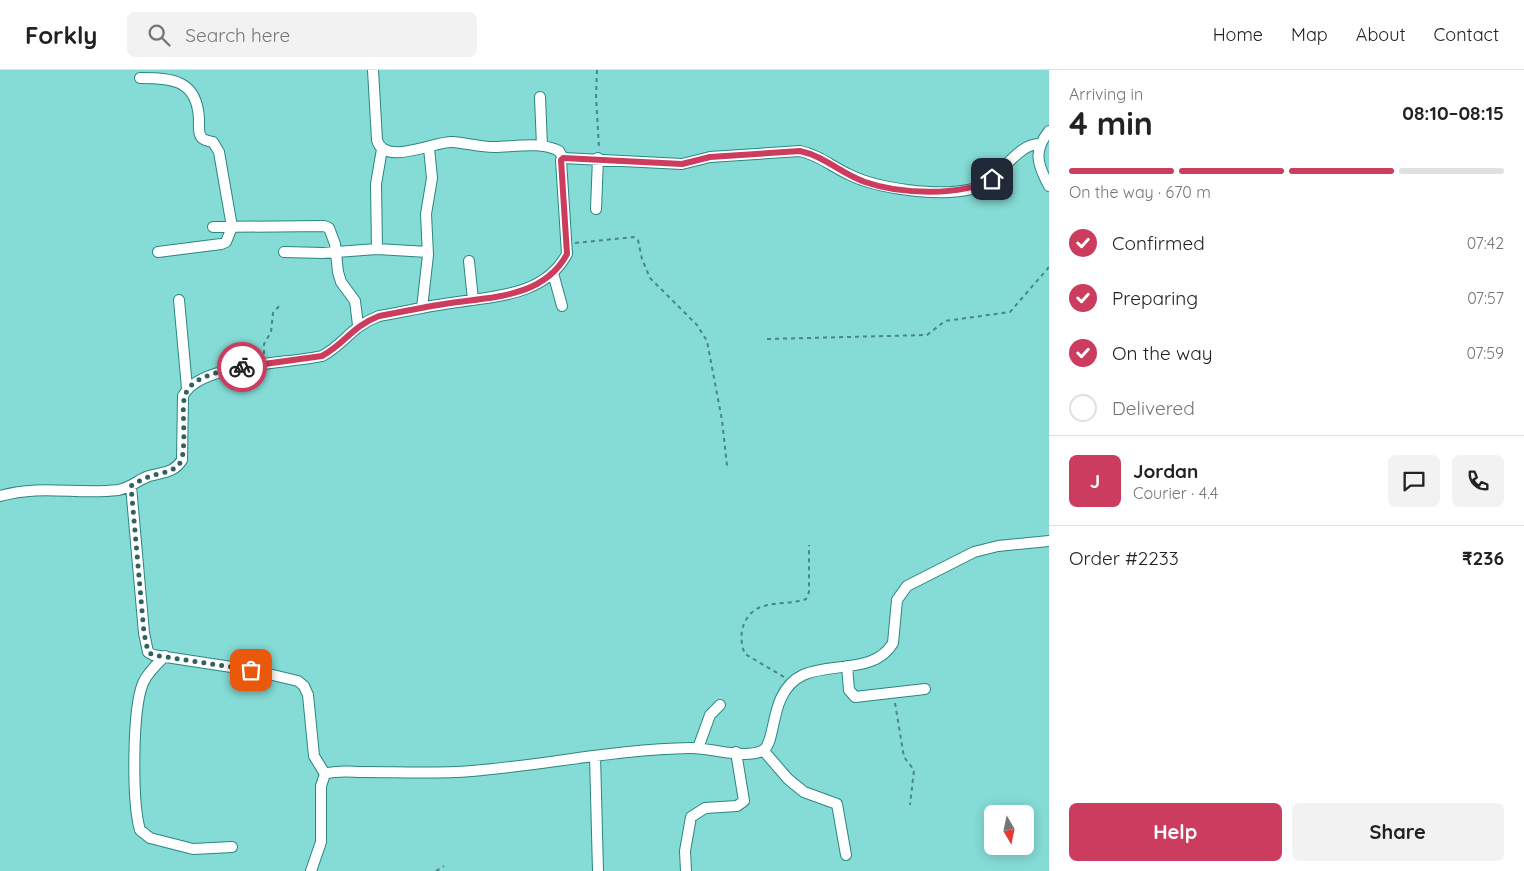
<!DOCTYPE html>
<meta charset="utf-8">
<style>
body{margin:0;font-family:Quicksand,sans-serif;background:#f2f2f2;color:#222;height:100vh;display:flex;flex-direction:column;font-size:19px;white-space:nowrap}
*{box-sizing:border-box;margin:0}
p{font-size:16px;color:#767676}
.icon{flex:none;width:28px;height:28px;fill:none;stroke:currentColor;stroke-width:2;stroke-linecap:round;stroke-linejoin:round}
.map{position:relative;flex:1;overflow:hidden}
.side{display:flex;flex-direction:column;background:#fff;width:475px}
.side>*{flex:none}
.needle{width:32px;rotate:171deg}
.controls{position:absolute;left:984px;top:735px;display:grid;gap:10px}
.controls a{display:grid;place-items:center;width:50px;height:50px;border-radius:8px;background:#fff;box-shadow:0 2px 12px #0003;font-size:25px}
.pin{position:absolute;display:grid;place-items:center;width:42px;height:42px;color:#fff;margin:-21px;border-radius:10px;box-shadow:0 2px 8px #0006}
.courier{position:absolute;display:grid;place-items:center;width:50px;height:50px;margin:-25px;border:4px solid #cb3c5e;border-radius:50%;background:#fff;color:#222;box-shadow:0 1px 6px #0007}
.summary em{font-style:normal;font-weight:800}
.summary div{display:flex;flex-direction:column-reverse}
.summary{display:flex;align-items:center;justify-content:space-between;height:85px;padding:0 20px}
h1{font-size:32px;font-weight:800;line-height:38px}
.bar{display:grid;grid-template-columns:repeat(4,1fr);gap:8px 5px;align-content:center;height:60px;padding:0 20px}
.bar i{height:6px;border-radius:4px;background:#e0e0e0}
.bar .active{background:#cb3c5e}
.bar p{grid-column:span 4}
.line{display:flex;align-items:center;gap:12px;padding:0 20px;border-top:1px solid #e0e0e0}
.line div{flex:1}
.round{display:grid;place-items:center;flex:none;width:52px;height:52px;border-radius:8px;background:#f2f2f2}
ol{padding:0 20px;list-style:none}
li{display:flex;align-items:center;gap:15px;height:55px}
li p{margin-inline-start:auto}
li .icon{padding:5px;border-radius:50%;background:#cb3c5e;color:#fff;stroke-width:4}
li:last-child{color:#767676}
li i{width:28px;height:28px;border:2px solid #e0e0e0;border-radius:50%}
.cta{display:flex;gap:10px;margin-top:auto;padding:10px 20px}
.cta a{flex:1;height:58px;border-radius:8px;background:#cb3c5e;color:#fff;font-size:20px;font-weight:800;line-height:58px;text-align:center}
.cta a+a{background:#f2f2f2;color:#222}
header{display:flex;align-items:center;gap:30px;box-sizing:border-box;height:70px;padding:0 25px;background:#fff;border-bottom:1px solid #e0e0e0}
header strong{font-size:24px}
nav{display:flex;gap:28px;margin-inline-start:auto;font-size:18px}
.search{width:350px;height:45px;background:#f2f2f2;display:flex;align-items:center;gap:12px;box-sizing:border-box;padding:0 18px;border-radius:8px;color:#767676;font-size:19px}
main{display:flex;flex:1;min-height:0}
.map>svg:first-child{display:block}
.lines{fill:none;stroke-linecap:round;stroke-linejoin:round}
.minor-casing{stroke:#2b8682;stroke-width:12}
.path{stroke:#498783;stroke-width:2;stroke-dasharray:4 4;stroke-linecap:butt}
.minor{stroke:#fff;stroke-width:10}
.done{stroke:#2f6260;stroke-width:5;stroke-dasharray:0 9}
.route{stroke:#cb3c5e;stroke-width:6}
</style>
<header>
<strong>Forkly</strong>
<div class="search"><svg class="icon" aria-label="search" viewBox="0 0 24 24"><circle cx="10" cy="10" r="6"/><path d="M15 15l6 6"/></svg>Search here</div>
<nav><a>Home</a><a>Map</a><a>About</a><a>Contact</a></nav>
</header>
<main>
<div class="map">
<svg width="1049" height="801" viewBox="0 0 1049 801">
<rect width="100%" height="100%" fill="#85dbd6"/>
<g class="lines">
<g class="minor-casing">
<path id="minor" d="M373,0L377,70C384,97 435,71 452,72C466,73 480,77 494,77C515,77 540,71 559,81L563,88
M140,8C173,8 197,10 199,49C199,55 198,64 202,68C205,71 210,71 213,72L219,82L232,157L226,172L221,174L158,182
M540,27L542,76
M1049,61C1033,81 1037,94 1049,116
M596,139L598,88
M213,157L324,156L329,158L335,174L338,202L341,212L355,231L358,255
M377,179L376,114L382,79
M284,182L323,183L377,179L428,182
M469,191L473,230
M553,203L562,236
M179,230L187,318
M422,238L428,185L426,144L432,108L429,78
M131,416L144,563L148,582L153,585L251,600L298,611L304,616L308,625L314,686L325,704
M0,426C42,414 77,425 118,420C130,418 138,410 149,406C163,402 174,403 182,390L183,326C199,293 288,294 322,286C346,273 350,257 379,246C403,242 427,236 451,233C493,226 544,227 567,184L561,90L563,88L682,94L710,87L800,81C819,85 831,96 848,104C877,119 940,127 972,119C999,112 1017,72 1040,74
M165,586C157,594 147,603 143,613C132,640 132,733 140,760L150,768L193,779L232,777
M847,596L849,620L855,627L925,619
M698,678L710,645L720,635
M763,680L788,709L804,722L837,734L846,785
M595,686L598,801
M311,801L321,772V716L325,704C337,700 351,702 363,702C399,702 436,704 472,701C545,695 618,679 691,678C713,678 741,689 762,681C778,674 767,622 803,605C831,592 875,604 893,573L897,530L907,516L974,482L998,476L1049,471
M686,801L685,781L691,747L705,738L737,736L744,731L736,682"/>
</g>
<path class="path" d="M597,0L596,26L599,78
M575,173L634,167L638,170L642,189L650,208L697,255L707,271L722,350L727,396
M767,269L927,265L945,251L1010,242L1049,197
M264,284V274L271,262L273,243L281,234
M784,607L745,584C741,575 740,563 744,554C755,527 784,537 806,529L809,522V475
M895,633L904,687L914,700L910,735
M436,801L444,796"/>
<use href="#minor" class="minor"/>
</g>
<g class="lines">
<path class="done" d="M242,297C160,312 191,331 182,390C173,405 160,401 146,408C141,410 136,413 131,416L144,563L148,582L153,585L251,600"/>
<path class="route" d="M242,297L322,286C346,273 351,257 379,246C403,242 427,236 451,233C493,227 544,227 567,184L561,90L563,88L682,94L710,87L800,81C824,86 842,104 865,112C899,124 961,127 992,109"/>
</g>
</svg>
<div class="controls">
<a><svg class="needle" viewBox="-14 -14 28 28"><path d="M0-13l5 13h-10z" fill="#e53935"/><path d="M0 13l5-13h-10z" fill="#767676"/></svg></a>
</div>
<div class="pin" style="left:251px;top:600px;background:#ea580c"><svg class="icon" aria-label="bag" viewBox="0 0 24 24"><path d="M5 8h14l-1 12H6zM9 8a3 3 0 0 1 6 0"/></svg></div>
<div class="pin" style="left:992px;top:109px;background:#1f2937"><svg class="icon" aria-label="home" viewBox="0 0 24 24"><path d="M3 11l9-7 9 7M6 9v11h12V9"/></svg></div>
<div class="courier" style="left:242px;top:297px"><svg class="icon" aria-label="bike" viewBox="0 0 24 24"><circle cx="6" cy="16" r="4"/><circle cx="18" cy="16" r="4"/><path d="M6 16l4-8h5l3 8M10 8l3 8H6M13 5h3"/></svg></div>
</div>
<section class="side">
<div class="summary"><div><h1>4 min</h1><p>Arriving in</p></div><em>08:10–08:15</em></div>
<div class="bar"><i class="active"></i><i class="active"></i><i class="active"></i><i></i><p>On the way · 670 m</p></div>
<ol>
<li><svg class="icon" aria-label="check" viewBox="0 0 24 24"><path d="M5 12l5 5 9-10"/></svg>Confirmed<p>07:42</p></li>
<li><svg class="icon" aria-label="check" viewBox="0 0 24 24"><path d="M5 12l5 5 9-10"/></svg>Preparing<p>07:57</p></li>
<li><svg class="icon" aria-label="check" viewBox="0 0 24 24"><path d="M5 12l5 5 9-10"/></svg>On the way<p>07:59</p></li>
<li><i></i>Delivered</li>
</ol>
<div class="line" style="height:90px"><b class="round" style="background:#cb3c5e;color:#fff">J</b><div><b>Jordan</b><p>Courier · 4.4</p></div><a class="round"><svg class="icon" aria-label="chat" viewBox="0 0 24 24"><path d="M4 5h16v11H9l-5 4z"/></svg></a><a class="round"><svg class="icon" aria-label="phone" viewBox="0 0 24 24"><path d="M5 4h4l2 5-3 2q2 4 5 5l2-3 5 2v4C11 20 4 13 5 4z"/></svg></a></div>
<div class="line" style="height:65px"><div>Order #2233</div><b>₹236</b></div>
<div class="cta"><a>Help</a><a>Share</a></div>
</section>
</main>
